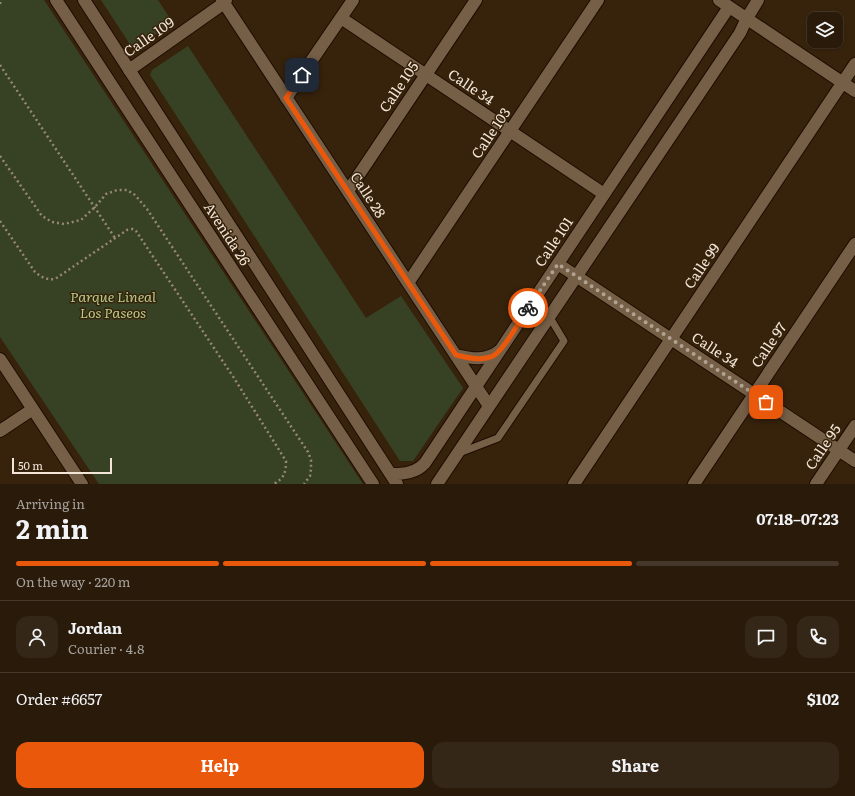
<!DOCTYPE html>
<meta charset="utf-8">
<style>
body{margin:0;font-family:Literata,serif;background:#352717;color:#f1f3f6;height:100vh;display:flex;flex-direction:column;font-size:15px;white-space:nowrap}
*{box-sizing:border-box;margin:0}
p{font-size:13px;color:#a5a19c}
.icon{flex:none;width:22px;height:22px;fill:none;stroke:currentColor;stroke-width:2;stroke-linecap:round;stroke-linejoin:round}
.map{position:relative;height:484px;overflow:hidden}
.drawer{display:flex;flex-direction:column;background:#291a09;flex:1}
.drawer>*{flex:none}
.tools{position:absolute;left:807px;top:12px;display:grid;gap:8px}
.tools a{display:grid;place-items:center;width:36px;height:36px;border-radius:8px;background:#291a09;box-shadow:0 1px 3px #0004,0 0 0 1px #45382a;font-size:20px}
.scale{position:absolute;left:12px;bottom:10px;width:100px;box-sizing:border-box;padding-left:4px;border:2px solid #f3e6d8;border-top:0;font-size:11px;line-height:14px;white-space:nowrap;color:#f3e6d8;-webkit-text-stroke:3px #37230c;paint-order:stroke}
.pin{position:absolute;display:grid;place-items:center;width:34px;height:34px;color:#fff;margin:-17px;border-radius:8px;box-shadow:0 2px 6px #0006}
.courier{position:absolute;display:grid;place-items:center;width:40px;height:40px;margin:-20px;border:3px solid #ea580c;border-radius:50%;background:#fff;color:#222;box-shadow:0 1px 5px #0007}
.overview em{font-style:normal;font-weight:700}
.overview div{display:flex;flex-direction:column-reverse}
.overview{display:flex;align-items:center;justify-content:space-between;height:68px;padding:0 16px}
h1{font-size:26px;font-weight:700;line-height:30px}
.bar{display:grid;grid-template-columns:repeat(4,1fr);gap:6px 4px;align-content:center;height:48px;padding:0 16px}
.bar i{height:5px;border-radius:3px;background:#45382a}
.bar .current{background:#ea580c}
.bar p{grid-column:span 4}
.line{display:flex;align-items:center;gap:10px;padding:0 16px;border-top:1px solid #45382a}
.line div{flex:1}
.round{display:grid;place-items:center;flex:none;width:42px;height:42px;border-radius:12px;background:#352717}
.primary-button{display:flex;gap:8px;margin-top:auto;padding:8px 16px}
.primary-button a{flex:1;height:46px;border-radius:12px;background:#ea580c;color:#fff;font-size:16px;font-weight:700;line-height:46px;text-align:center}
.primary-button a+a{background:#352717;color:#f1f3f6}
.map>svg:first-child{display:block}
.green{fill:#374225}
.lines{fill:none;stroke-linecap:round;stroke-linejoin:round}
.lane-casing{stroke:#1e0c00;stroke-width:9}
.street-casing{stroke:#1e0c00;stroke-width:14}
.secondary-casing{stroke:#1e0c00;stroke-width:14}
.path{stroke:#978774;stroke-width:2.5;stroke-dasharray:2 3;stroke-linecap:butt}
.lane{stroke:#765f47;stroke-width:7}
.street{stroke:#765f47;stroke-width:12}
.secondary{stroke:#765f47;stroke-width:12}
.done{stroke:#b1a291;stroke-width:4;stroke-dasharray:0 7.2}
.route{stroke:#ea580c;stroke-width:5}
.labels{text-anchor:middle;stroke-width:3;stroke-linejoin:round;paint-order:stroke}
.street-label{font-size:14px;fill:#f3e6d8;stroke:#37230c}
.park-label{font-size:14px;font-style:italic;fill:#b3cc8a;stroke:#37230c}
</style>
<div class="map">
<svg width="855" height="484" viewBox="0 0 855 484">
<rect width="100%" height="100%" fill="#37230c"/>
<path class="green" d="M0,0H44L363,484H99L0,337Z
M101,0H158L173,23L136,47L131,46Z
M188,46L366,318L401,296L463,388L413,461H400L150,75L152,70Z"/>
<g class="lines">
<g class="lane-casing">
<path id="lane" d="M459,453L498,438L564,341L549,316"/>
</g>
<g class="street-casing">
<path id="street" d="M222,0L489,406
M719,0L855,91
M341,18L604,194
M747,18L758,0
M129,70L224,3L226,0
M286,98L353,0
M348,191L476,0
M558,264L855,461
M408,283L598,0
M456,355C472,359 486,361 499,351
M0,359L82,484
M0,431L33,409
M574,484L855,64
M694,484L855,244
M816,484L855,426"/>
</g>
<g class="secondary-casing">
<path id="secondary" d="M56,0L373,484
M84,0L397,484
M391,474C404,474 416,473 425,463L729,7
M437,484L740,33L747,18"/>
</g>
<path class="path" d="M0,4L1,0
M0,65L115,238
M0,156L42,216L52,222L64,224L81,220L95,207L106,194L117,190H127L135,195L147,209L308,452L311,460V469L310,476L304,484
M0,221L35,272C41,277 46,280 55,279L127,230L133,229L136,231L234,378L286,461C286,473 284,478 274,484"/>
<use href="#lane" class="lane"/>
<use href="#street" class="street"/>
<use href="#secondary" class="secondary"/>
</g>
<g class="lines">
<path class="done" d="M528,308L558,264L766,402"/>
<path class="route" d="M302,75L286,98L456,355C468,358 482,361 493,356C504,350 521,319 528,308"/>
</g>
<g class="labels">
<g class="street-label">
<text transform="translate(149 37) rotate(-35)" y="5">Calle 109</text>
<text transform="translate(399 87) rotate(-56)" y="5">Calle 105</text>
<text transform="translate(471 87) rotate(34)" y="5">Calle 34</text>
<text transform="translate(491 133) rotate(-56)" y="5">Calle 103</text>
<text transform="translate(368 195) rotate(57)" y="5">Calle 28</text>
<text transform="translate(227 234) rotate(57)" y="5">Avenida 26</text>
<text transform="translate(554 242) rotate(-56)" y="5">Calle 101</text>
<text transform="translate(702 266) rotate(-56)" y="5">Calle 99</text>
<text transform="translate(769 345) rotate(-56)" y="5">Calle 97</text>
<text transform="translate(715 350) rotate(33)" y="5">Calle 34</text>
<text transform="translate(823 447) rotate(-56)" y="5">Calle 95</text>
</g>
<g class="park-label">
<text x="113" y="302">Parque Lineal<tspan x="113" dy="16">Los Paseos</tspan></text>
</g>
</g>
</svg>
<div class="tools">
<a><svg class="icon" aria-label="layers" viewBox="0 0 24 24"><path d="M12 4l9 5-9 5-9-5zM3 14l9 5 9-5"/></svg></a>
</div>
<div class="scale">50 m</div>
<div class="pin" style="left:766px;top:402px;background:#ea580c"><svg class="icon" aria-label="bag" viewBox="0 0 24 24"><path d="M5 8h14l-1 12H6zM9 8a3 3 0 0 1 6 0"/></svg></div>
<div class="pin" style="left:302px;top:75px;background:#1f2937"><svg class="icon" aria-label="home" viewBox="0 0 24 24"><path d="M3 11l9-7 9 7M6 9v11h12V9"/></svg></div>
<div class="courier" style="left:528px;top:308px"><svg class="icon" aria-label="bike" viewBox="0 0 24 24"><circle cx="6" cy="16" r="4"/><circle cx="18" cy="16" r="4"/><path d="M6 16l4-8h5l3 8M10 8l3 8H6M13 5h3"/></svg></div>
</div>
<section class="drawer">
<div class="overview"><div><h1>2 min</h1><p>Arriving in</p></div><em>07:18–07:23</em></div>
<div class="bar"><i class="current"></i><i class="current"></i><i class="current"></i><i></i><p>On the way · 220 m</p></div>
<div class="line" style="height:72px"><a class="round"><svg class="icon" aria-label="person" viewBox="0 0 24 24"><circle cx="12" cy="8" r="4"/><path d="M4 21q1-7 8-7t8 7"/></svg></a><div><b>Jordan</b><p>Courier · 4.8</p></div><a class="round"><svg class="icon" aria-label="chat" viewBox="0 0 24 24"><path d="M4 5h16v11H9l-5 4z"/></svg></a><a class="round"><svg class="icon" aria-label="phone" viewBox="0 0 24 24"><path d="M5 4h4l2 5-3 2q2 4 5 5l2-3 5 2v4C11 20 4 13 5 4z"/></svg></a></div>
<div class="line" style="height:52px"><div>Order #6657</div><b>$102</b></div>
<div class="primary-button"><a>Help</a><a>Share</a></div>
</section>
